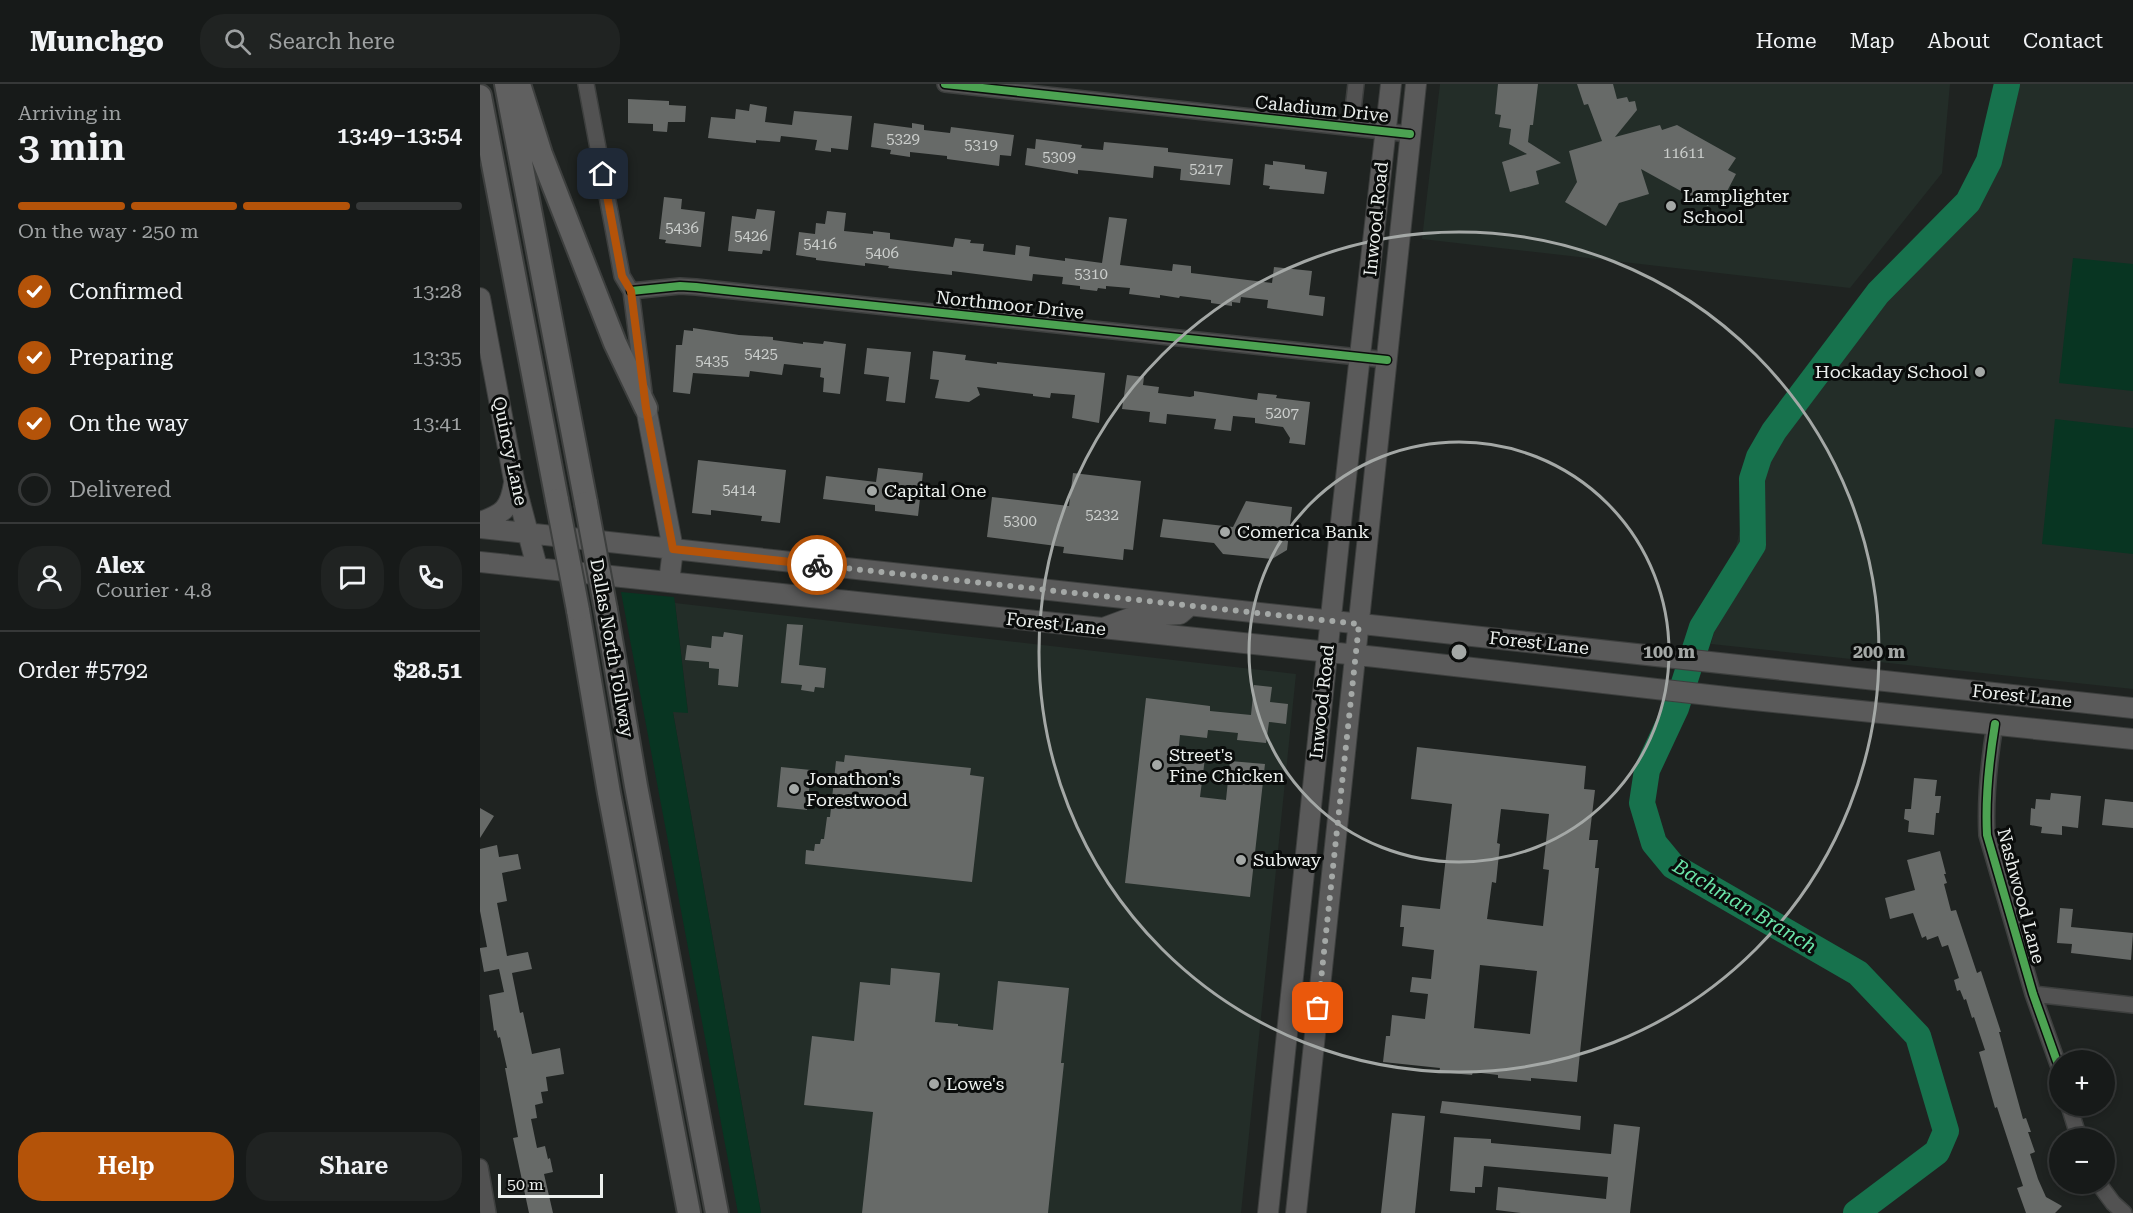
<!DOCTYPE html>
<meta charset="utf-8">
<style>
body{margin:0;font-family:"Roboto Serif",serif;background:#202322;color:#f1f3f6;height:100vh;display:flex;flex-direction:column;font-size:22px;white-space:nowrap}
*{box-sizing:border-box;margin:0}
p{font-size:20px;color:#9ea1a2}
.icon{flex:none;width:33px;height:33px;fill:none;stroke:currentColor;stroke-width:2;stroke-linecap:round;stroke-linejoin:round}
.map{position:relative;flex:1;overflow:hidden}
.panel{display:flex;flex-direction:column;background:#171a19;width:480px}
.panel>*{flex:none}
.tools{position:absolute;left:1569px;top:966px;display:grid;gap:12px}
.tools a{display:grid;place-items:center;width:66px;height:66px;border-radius:50%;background:#171a19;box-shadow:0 3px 9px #0003,0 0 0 2px #363838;font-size:30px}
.scale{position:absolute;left:18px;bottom:15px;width:105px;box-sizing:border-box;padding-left:6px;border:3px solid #ecf0ee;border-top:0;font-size:16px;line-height:21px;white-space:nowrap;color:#ecf0ee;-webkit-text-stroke:4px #0a0c0b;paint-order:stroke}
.pin{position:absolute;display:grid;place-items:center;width:51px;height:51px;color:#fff;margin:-26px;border-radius:12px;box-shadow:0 3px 9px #0006}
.courier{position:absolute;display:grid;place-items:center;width:60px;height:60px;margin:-30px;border:4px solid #b45309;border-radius:50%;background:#fff;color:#222;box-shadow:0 2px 8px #0007}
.head em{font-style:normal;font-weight:600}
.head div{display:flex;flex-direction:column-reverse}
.head{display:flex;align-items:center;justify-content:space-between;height:102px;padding:0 18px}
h1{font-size:39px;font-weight:600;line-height:45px}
.bar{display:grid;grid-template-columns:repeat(4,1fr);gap:9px 6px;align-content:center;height:72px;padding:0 18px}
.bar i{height:8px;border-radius:4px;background:#363838}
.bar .on{background:#b45309}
.bar p{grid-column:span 4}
.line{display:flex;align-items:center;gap:15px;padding:0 18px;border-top:2px solid #363838}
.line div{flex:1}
.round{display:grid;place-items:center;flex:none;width:63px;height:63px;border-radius:24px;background:#202322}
ol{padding:0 18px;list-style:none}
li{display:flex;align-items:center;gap:18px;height:66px}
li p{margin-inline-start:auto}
li .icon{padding:6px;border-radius:50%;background:#b45309;color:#fff;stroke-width:4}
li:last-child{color:#9ea1a2}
li i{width:33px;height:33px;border:3px solid #363838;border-radius:50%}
.primary-button{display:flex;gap:12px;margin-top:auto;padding:12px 18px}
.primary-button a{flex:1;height:69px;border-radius:24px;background:#b45309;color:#fff;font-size:24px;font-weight:600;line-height:69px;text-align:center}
.primary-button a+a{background:#202322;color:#f1f3f6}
header{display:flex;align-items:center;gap:36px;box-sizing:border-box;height:84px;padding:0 30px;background:#171a19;border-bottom:2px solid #363838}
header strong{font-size:28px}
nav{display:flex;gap:33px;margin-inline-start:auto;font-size:21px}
.search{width:420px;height:54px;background:#202322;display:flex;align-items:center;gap:15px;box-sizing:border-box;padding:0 21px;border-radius:24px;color:#9ea1a2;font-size:22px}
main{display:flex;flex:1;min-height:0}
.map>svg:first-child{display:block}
.built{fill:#232d28}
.green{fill:#083522}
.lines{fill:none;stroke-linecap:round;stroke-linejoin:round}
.river{stroke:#17724d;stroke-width:26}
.building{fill:#676a68;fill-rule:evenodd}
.minor-casing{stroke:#3d3f3e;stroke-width:18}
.major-casing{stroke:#3d3f3e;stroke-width:22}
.highway-casing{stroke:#3d3f3e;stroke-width:26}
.minor{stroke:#525252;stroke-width:15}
.major{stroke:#5a5a5a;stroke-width:20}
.highway{stroke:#606060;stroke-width:22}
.highway-bridge-casing{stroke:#3d3f3e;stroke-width:26;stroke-linecap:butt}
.highway-bridge{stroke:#606060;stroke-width:22}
.cycleway-casing{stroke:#0a0c0b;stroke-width:11}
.cycleway{stroke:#4ca352;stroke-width:8}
.done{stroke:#a4a8a6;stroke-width:6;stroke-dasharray:0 10.8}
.route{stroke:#b45309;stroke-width:8}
.ring{fill:none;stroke:#a4a8a6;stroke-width:3}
.poi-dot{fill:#a4a8a6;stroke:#0a0c0b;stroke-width:2}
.labels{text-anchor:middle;stroke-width:6;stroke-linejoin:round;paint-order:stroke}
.number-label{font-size:15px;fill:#cbcecc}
.street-label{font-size:18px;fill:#ecf0ee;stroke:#0a0c0b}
.poi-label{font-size:18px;fill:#ecf0ee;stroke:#0a0c0b;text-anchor:start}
.water-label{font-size:20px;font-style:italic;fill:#6be4a9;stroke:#0a0c0b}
.centre{fill:#a4a8a6;stroke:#0a0c0b;stroke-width:3}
.ring-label{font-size:18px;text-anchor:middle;font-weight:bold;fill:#a4a8a6;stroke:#0a0c0b;stroke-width:6;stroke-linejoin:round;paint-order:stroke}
</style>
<header>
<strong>Munchgo</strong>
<div class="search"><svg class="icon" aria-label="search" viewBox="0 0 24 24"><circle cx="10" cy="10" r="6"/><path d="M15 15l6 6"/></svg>Search here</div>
<nav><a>Home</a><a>Map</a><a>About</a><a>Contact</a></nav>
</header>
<main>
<section class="panel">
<div class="head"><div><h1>3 min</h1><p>Arriving in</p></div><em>13:49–13:54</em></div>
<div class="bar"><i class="on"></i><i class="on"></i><i class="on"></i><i></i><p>On the way · 250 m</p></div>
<ol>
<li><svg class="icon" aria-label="check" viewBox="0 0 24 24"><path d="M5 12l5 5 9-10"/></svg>Confirmed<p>13:28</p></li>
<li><svg class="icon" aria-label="check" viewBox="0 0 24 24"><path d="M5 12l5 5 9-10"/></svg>Preparing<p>13:35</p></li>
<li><svg class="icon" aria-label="check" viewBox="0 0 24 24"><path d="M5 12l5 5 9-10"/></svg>On the way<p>13:41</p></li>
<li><i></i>Delivered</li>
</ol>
<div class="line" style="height:108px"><a class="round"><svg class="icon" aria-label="person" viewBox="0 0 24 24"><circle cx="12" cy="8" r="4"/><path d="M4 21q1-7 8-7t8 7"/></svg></a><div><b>Alex</b><p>Courier · 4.8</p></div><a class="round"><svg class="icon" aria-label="chat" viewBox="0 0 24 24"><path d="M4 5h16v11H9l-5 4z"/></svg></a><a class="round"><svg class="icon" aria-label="phone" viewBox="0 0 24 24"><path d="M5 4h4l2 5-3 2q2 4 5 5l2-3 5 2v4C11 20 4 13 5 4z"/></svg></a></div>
<div class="line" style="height:78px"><div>Order #5792</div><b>$28.51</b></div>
<div class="primary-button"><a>Help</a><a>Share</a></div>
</section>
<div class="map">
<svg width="1653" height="1129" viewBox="0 0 1653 1129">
<rect width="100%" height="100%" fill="#1f2321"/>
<path class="built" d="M960,0H1470L1462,89L1370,204L942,155Z
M1529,0H1653V605L1231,560L1263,435L1275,401L1288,372L1311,345L1330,311L1401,217L1432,185L1491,118L1508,85Z
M195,519L816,590L761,1129H281L193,628H208Z"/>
<path class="green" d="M1593,174L1653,180V307L1579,299Z
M1575,335L1653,344V470L1562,460Z
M141,508L194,513L195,519L208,629L193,628L281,1129H258Z"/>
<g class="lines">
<path class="river" d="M1376,1129L1457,1068L1466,1047L1438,952L1378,889L1193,782L1174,759L1162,719L1167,686L1196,624L1222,543L1273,461L1272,395L1279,373L1294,347L1398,209L1488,118L1509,77L1527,0"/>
</g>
<path class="building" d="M1018,0H1058L1053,41H1050L1048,58L1081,79L1056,87L1059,100L1030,108L1022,78L1047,70L1029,60L1031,45L1019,43L1021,31L1015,30Z
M1097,0H1133L1137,15L1147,13L1149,18L1155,17L1157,26L1135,53L1180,41L1182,46L1197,41L1256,74L1248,86L1256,90L1242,117L1234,112L1228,122L1161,85L1169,110L1139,119L1126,142L1085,118L1097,98L1089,67L1122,57L1108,20L1104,21Z
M148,15L189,17V21L206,22L205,38H188L187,48L173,47V40L148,39Z
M270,20L287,23L285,38L312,41L314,27L372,32L368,66L351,64V68L335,66L337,56L301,52L300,58L276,56V59L228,54L231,33L255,35L256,25L269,27Z
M394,39L432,44V39L444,41V46L470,49L471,43L534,51L531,72L520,71L519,82L467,75V72L430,68V73L410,70L411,66L391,63Z
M556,55L602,61L601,64L623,66L624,58L688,64V68L753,75L750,101L700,96L701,85L674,82L673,94L610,87L598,86V90L545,81L547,64L555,65Z
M793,77L825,81V85L847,88L844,110L789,105L790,102L783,101L785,80L793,81Z
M184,113L202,115L201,125L225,128L221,163L185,159L186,156L179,155Z
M277,125L295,127L290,167L283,166L282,170L248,167L252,132L275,135Z
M347,127L366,129L364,147L393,150V147L410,149V155L473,163L475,154L491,156L490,159L504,160L503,167L535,171L536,161L550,163L549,172L585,177V174L622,179L629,133L647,135L640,181L692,187L693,180L711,182V189L792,199L794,183L832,187L829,211L845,213L843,232L787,224L788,216L761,213L760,219L752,218V222L731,219V216L700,212L699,214L680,211V214L649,210L650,204L626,202V205L618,204L617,207L600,205V202L582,200L583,193L553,190L552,197L472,187V191L408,184L409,182L385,179V182L336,176V174L316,171L319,148L335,150L336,139L345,140Z
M213,244L259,251L293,253V256L323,260V258L343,260L344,257L366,260L360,310L343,308L344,294L340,293L341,284L304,280L302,291L270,287L269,293L213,289L210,310L193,308L196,261H202L204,246L213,247Z
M387,264L431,268L425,319L406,317L409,293L384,290Z
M453,267L486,271L485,276L517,280V278L625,289L619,339L592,334L595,311L571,309L570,314L553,312V310L497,303L500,311L489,318L455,314L459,296L450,295Z
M647,291L664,293L663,301L679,303L678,309L710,313L714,312V307L777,316L778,309L797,311L796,314L830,318L825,361L809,359L810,354L803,343L775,339V334L753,332L751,347L734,345L736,335L687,330L686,340L669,338L670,328L642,325Z
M218,376L306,386L300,439L281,437L282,432L231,426V431L212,429Z
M398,384L443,389L438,432L395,427V421L343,415L346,392L396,398Z
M593,389L661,397L653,466L644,465L643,476L583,469L584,463L507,453L512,413L589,422Z
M766,417L812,423L807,466L792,475L743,470L734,459L680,453L683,435L753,443Z
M307,540L323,541L319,581L346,584L344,604L335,603L334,608L321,606L322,601L301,599Z
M244,548L263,551L258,603L238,601L239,585L229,584V578L205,576L207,561L231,564L232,552L243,553Z
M774,601L792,603L790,618L808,620L806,640L789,638L786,659L757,656L758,649L728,646L727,654L700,651L698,671L725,674L720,713L746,716L750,677L785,680L770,813L645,799L666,614L730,622V627L771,631Z
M937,663L1106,682L1104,705L1115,706L1109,756H1118L1115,784H1119L1097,998L1051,994V997L1018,994V991L993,988L992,991L959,988L960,984L903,978L906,952H910L912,931L945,935L948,910L930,908L932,893L951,895L954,866L922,862L924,843H920L922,821L960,825L972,720L931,715ZM1021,725L1069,730L1063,785L1069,786L1063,842L1007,835L1012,798L1016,799L1020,760L1017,759ZM1000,881L1057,887L1050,950L994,944Z
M365,671L491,684L490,691L504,693L492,798L325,780L326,766L334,767L335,760H340L341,755H344L347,733H350L356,677L364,678Z
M301,683L331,686L327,726L297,723Z
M1434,694L1457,696L1455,712H1461L1459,729H1456L1454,751L1428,748L1429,737L1424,735L1425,725H1431Z
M1571,709L1601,712L1598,744L1582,742V751L1561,749L1562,743L1550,741L1551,724L1555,725L1556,715L1570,716Z
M1625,715L1653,718V744L1622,741Z
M0,724L14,732L0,754Z
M17,761L19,773L38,770L41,785L22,789L27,817L17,819L27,872L48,868L52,885L32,889L40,929L43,928L52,970L80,964L84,990L66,993L68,1007L61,1008L63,1019L55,1021L57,1034L51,1035L57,1064L65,1062L68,1075L70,1074L73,1088L64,1090L73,1129H49L33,1054L38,1053L25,984H27L20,953L18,954L16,946L14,947L9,911L24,908L19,885L4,888L0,866V864L7,863L0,827V765Z
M1460,767L1466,790H1464L1467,799L1464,800L1471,827L1476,826L1497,889L1501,887L1521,948H1519L1543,1035L1546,1034L1551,1048H1548L1555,1068L1550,1070L1558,1095L1566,1113L1582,1122L1575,1129H1546L1537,1104L1543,1102L1517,1023L1515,1024L1499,968L1505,966L1494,933L1492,934L1486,915L1484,916L1480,906L1477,907L1474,896L1479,894L1468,861L1462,863L1458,852L1447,856L1446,852L1442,854L1433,829L1410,835L1405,814L1435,806L1427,776Z
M1580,824L1593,825L1591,843L1653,849L1651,876L1591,869L1592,860L1577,859Z
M411,884L460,889L455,938L478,940V942L513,946L518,897L589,904L581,979H584L568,1129H382L393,1028L324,1021L332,952L374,957L380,898L410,901Z
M962,1017L1101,1032L1100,1046L960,1029Z
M912,1029L945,1032L935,1129H901Z
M1134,1040L1160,1043L1150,1129H1041L1016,1126L1018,1103L1126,1115L1128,1093L1004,1082L1002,1103H995V1109L970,1107L974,1053L1011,1055V1059L1131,1070Z"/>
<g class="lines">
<g class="minor-casing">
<path id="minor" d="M106,0L142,192L151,207L164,308
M465,0L930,50
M871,43L876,0
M151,207L200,202L216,203L907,276
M1515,640C1509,677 1505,713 1507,751L1553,910L1580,986
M1553,910L1653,921
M1589,1022L1599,1054
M0,1083L8,1129
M1619,1100L1633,1119L1644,1129"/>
</g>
<g class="major-casing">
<path id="major" d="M0,214L34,396L57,483
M166,324L193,465L189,498
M0,438C24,430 30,424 34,399
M0,444L1653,624
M0,478L896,573L1255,614L1653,655
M626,543L653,533L700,530L707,524
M788,1129L862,429L911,0
M816,1129L936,0"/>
</g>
<g class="highway-casing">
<path id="highway" d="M26,0L106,419
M39,0L61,70L135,259L166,324
M0,12L77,416
M98,526L129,709L209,1129
M126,526L156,702L237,1129"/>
</g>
<use href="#minor" class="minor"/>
<use href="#major" class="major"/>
<use href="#highway" class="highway"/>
<g class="highway-bridge-casing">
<path id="highway-bridge" d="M77,416L98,526
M106,419L126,526"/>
</g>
<use href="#highway-bridge" class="highway-bridge"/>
<g class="cycleway-casing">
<path id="cycleway" d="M465,0L930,50
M151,207L200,202L216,203L907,276
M1515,640C1509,677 1505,713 1507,751L1553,910L1580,986"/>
</g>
<use href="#cycleway" class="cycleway"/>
</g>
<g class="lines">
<path class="done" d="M337,481L879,540L838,924"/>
<path class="route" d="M123,90L142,192L151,207L166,324L193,465L337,481"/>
</g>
<g class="ring">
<circle cx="979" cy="568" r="210"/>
<circle cx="979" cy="568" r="420"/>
</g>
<g class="poi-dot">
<circle cx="1191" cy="122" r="6"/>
<circle cx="1500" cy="288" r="6"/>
<circle cx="392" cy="407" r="6"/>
<circle cx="745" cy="448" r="6"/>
<circle cx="677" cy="681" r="6"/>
<circle cx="314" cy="705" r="6"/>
<circle cx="761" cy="776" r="6"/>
<circle cx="454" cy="1000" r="6"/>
</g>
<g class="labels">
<g class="number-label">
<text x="423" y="60">5329</text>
<text x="501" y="66">5319</text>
<text x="1204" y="74">11611</text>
<text x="579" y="78">5309</text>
<text x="726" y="90">5217</text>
<text x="202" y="149">5436</text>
<text x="271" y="157">5426</text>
<text x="340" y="165">5416</text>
<text x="402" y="174">5406</text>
<text x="611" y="195">5310</text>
<text x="281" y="275">5425</text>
<text x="232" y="282">5435</text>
<text x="802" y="334">5207</text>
<text x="259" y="411">5414</text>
<text x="622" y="436">5232</text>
<text x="540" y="442">5300</text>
</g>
<g class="street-label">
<text transform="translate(842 25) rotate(6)" y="6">Caladium Drive</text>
<text transform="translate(896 135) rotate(-84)" y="6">Inwood Road</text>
<text transform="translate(530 221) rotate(6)" y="6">Northmoor Drive</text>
<text transform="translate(30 367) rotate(78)" y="6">Quincy Lane</text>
<text transform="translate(576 540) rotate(6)" y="6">Forest Lane</text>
<text transform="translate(1059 559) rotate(6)" y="6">Forest Lane</text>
<text transform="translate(132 564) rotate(80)" y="6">Dallas North Tollway</text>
<text transform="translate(1542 612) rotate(6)" y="6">Forest Lane</text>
<text transform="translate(842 618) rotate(-84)" y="6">Inwood Road</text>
<text transform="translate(1541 812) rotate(75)" y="6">Nashwood Lane</text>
</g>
<g class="poi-label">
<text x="1203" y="118">Lamplighter<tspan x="1203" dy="21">School</tspan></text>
<text x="1488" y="294" text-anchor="end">Hockaday School</text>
<text x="404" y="413">Capital One</text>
<text x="757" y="454">Comerica Bank</text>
<text x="689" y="677">Street's<tspan x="689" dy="21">Fine Chicken</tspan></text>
<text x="326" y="701">Jonathon's<tspan x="326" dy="21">Forestwood</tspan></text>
<text x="773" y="782">Subway</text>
<text x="466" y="1006">Lowe's</text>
</g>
<g class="water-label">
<text transform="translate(1265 822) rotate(31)" y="7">Bachman Branch</text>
</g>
</g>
<circle cx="979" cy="568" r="9" class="centre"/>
<g class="ring-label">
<text x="1189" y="574">100 m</text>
<text x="1399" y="574">200 m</text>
</g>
</svg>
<div class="tools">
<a>+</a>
<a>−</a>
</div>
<div class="scale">50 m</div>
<div class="pin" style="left:838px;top:924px;background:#ea580c"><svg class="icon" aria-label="bag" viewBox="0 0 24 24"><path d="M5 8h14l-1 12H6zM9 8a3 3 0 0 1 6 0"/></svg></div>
<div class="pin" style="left:123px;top:90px;background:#1f2937"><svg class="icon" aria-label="home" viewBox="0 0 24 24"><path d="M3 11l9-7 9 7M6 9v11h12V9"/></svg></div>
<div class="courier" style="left:337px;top:481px"><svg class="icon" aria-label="bike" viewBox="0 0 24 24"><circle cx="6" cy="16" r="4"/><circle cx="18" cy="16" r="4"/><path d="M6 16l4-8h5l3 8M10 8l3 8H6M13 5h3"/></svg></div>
</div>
</main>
